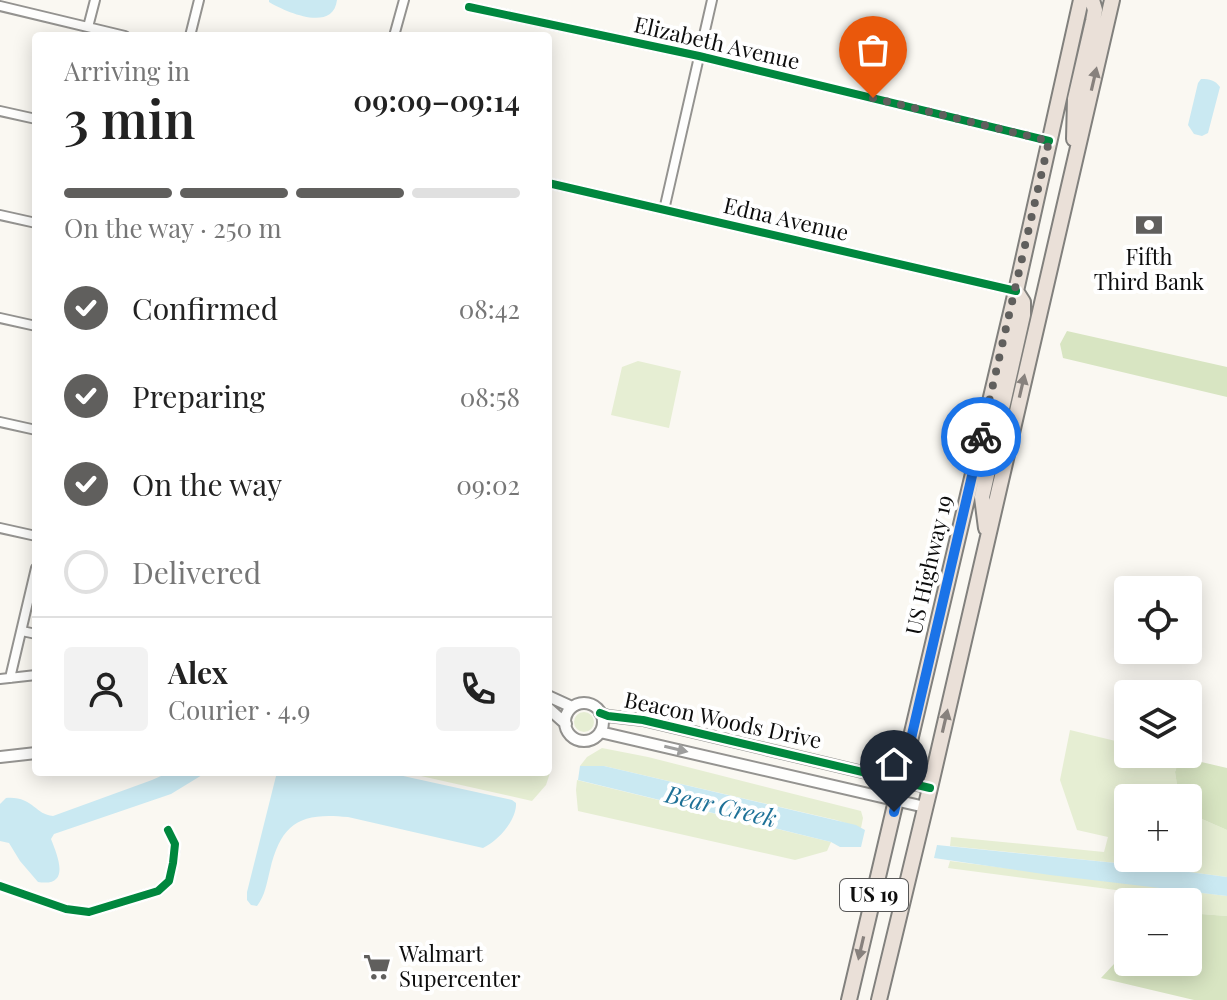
<!DOCTYPE html>
<meta charset="utf-8">
<style>
body{margin:0;font-family:"Playfair Display",serif;background:#f2f2f2;color:#222;height:100vh;display:flex;flex-direction:column;font-size:30px;white-space:nowrap}
*{box-sizing:border-box;margin:0}
p{font-size:26px;color:#767676}
.icon{flex:none;width:44px;height:44px;fill:none;stroke:currentColor;stroke-width:2;stroke-linecap:round;stroke-linejoin:round}
.map{position:relative;flex:1;overflow:hidden}
.details{position:absolute;left:32px;top:32px;width:520px;height:744px;display:flex;flex-direction:column;background:#fff;border-radius:8px;box-shadow:0 4px 20px #0003}
.details>*{flex:none}
.tools{position:absolute;left:1114px;top:576px;display:grid;gap:16px}
.tools a{display:grid;place-items:center;width:88px;height:88px;border-radius:8px;background:#fff;box-shadow:0 4px 20px #0003;font-size:40px}
.pin{position:absolute;display:grid;place-items:center;width:68px;height:68px;color:#fff;margin:-82px -34px;border-radius:50% 50% 50% 0;rotate:-45deg;box-shadow:0 0 8px #0007}
.pin .icon{rotate:45deg}
.courier{position:absolute;display:grid;place-items:center;width:80px;height:80px;margin:-40px;border:6px solid #1a73e8;border-radius:50%;background:#fff;color:#222;box-shadow:0 2px 10px #0007}
.summary em{font-style:normal;font-weight:600}
.summary div{display:flex;flex-direction:column-reverse}
.summary{display:flex;align-items:center;justify-content:space-between;height:136px;padding:0 32px}
h1{font-size:52px;font-weight:600;line-height:60px}
.bar{display:grid;grid-template-columns:repeat(4,1fr);gap:12px 8px;align-content:center;height:96px;padding:0 32px}
.bar i{height:10px;border-radius:6px;background:#e0e0e0}
.bar .on{background:#605f5d}
.bar p{grid-column:span 4}
.line{display:flex;align-items:center;gap:20px;padding:0 32px;border-top:2px solid #e0e0e0}
.line div{flex:1}
.round{display:grid;place-items:center;flex:none;width:84px;height:84px;border-radius:8px;background:#f2f2f2}
ol{padding:0 32px;list-style:none}
li{display:flex;align-items:center;gap:24px;height:88px}
li p{margin-inline-start:auto}
li .icon{padding:8px;border-radius:50%;background:#605f5d;color:#fff;stroke-width:4}
li:last-child{color:#767676}
li i{width:44px;height:44px;border:4px solid #e0e0e0;border-radius:50%}
.map>svg:first-child{display:block}
.green{fill:#e6eed3}
.forest{fill:#d8e5c2}
.water{fill:#cae9f2}
.lines{fill:none;stroke-linecap:round;stroke-linejoin:round}
.minor-casing{stroke:#949390;stroke-width:12}
.tertiary-casing{stroke:#949390;stroke-width:14}
.trunk-casing{stroke:#81807d;stroke-width:18}
.minor{stroke:#fefefd;stroke-width:8}
.tertiary{stroke:#fefefd;stroke-width:10}
.trunk{stroke:#eae0d8;stroke-width:14}
.cycleway-casing{stroke:#fff;stroke-width:13}
.cycleway{stroke:#00873e;stroke-width:8}
.oneway{fill:#87817d}
.oneway2{fill:#9e9e9d}
.done{stroke:#605f5d;stroke-width:8;stroke-dasharray:0 14.4}
.route{stroke:#1a73e8;stroke-width:10}
.labels{text-anchor:middle;stroke-width:8;stroke-linejoin:round;paint-order:stroke}
.shield{fill:#fff;stroke:#565656;stroke-width:2}
.shield-label{font-size:20px;font-weight:bold;fill:#0d0d0d}
.street-label{font-size:22px;fill:#0d0d0d;stroke:#fff}
.poi-label{font-size:22px;fill:#0d0d0d;stroke:#fff}
.water-label{font-size:24px;font-style:italic;fill:#1e7197;stroke:#fff}
</style>
<div class="map">
<svg width="1227" height="1000" viewBox="0 0 1227 1000">
<rect width="100%" height="100%" fill="#faf8f2"/>
<path class="green" d="M638,361L681,371L669,428L611,415L622,367Z
M574 722a10 10 0 1 1 20 0a10 10 0 1 1-20 0Z
M1070,730L1128,744V754H1169L1180,757L1175,772L1179,798H1128V858H1188V808L1195,816L1227,830V877L1136,865L950,846L951,837L1104,852L1108,837L1077,830L1060,780Z
M602,748L648,757L861,811L863,818L861,828L836,820L604,766H580L587,757Z
M403,772H543L550,773L546,785L532,801Z
M577,780L831,842L827,851L795,860L578,811L576,790Z
M950,861L1227,896V916L1188,913V902H1153L1154,895L948,868Z"/>
<path class="forest" d="M1067,331L1227,367V397L1063,358L1060,344Z
M1180,757L1227,768V830L1195,816L1188,808V798H1179L1175,772Z
M1188,913L1227,916V1000H1194L1101,978L1114,964L1128,955V962H1188Z"/>
<path class="water" d="M269,0H337C333,33 286,12 269,2Z
M1201,79C1210,79 1215,80 1220,87L1208,133L1202,136L1194,134L1188,125L1198,83Z
M580,766H604L856,825L865,830L861,847H840L831,842L578,780Z
M170,772H207L171,794L54,834L51,839C58,857 71,887 38,882L20,861L9,843L0,841V804L6,798C33,796 35,815 53,816L152,780Z
M277,772H385L512,800L516,803C517,820 498,841 483,848L348,817C300,812 281,823 270,870C267,882 265,896 257,906L251,905L247,900V892Z
M937,845L1136,865L1227,877V896L1050,875L934,858Z"/>
<g class="lines">
<g class="minor-casing">
<path id="minor" d="M0,6L125,36
M469,7L699,56L1049,141
M88,27L95,0
M190,36L199,0
M394,36L404,0
M0,111L36,119
M548,183L1016,291
M664,210L712,0
M0,215L36,223
M0,318L36,326
M0,422L36,430
M0,528L36,536
M22,631L36,634
M10,678L36,568
M0,679L36,675
M0,886L66,909L89,912L158,891L169,881L173,863L175,844L168,830"/>
</g>
<g class="tertiary-casing">
<path id="tertiary" d="M548,696L572,707
M565 722a19 19 0 1 1 38 0a19 19 0 1 1-38 0Z
M548,708L566,724
M600,713L608,716L643,720L930,788
M600,732L925,807
M0,757L36,753"/>
</g>
<g class="trunk-casing">
<path id="trunk" d="M1074,139L1075,99L1093,21L1095,10L1092,0
M986,528L982,497L1023,315V302L1016,291
M849,1000L1016,291L1081,0
M879,1000L930,788L1112,0"/>
</g>
<use href="#minor" class="minor"/>
<use href="#tertiary" class="tertiary"/>
<use href="#trunk" class="trunk"/>
<g class="cycleway-casing">
<path id="cycleway" d="M469,7L699,56L1049,141
M548,183L1016,291
M600,713L608,716L643,720L930,788
M0,886L66,909L89,912L158,891L169,881L173,863L175,844L168,830"/>
</g>
<use href="#cycleway" class="cycleway"/>
</g>
<defs><path id="oneway-solid" d="M-6-.8H1V-3.2L6.5 0L1 3.2V.8H-6Z" transform="scale(2)"/></defs>
<g class="oneway">
<use href="#oneway-solid" transform="translate(1094 79) rotate(-77)"/>
<use href="#oneway-solid" transform="translate(1022 386) rotate(-77)"/>
<use href="#oneway-solid" transform="translate(945 721) rotate(-77)"/>
<use href="#oneway-solid" transform="translate(861 948) rotate(103)"/>
</g>
<use class="oneway2" href="#oneway-solid" transform="translate(676 749) rotate(13)"/>
<g class="lines">
<path class="done" d="M873,98L1049,141L981,437"/>
<path class="route" d="M894,812L981,437"/>
</g>
<defs>
<g id="bank-bare" transform="scale(2.16)"><path d="M-6-4H6V4H-6ZM0-2.3a2.3 2.3 0 1 0 0 4.6a2.3 2.3 0 1 0 0-4.6Z" fill="#605f5d" stroke="#fff" stroke-width="2.5" paint-order="stroke"/></g>
<g id="supermarket-bare" transform="scale(2.16)"><path d="M-6-5.5h2.5l.6 2H6L4.5 2H-2.5L-4.4-4H-6ZM-1.5 3.2a1.3 1.3 0 1 0 .1 0ZM3 3.2a1.3 1.3 0 1 0 .1 0Z" fill="#605f5d" stroke="#fff" stroke-width="2.5" paint-order="stroke"/></g>
</defs>
<g fill-rule="evenodd">
<use href="#bank-bare" x="1149" y="225"/>
<use href="#supermarket-bare" x="377" y="967"/>
</g>
<g class="labels">
<rect class="shield" x="840" y="879" width="68" height="32" rx="6"/>
<g class="shield-label">
<text x="874" y="902">US 19</text>
</g>
<g class="street-label">
<text transform="translate(717 43) rotate(13)" y="8">Elizabeth Avenue</text>
<text transform="translate(786 219) rotate(13)" y="8">Edna Avenue</text>
<text transform="translate(929 565) rotate(-77)" y="8">US Highway 19</text>
<text transform="translate(723 720) rotate(12)" y="8">Beacon Woods Drive</text>
</g>
<g class="poi-label">
<text x="1149" y="265">Fifth<tspan x="1149" dy="25">Third Bank</tspan></text>
<text x="399" y="962" text-anchor="start">Walmart<tspan x="399" dy="25">Supercenter</tspan></text>
</g>
<g class="water-label">
<text transform="translate(721 807) rotate(13)" y="8">Bear Creek</text>
</g>
</g>
</svg>
<div class="tools">
<a><svg class="icon" aria-label="locate" viewBox="0 0 24 24"><circle cx="12" cy="12" r="6"/><path d="M12 2v4M12 18v4M2 12h4M18 12h4"/></svg></a>
<a><svg class="icon" aria-label="layers" viewBox="0 0 24 24"><path d="M12 4l9 5-9 5-9-5zM3 14l9 5 9-5"/></svg></a>
<a>+</a>
<a>−</a>
</div>
<div class="pin" style="left:873px;top:98px;background:#ea580c"><svg class="icon" aria-label="bag" viewBox="0 0 24 24"><path d="M5 8h14l-1 12H6zM9 8a3 3 0 0 1 6 0"/></svg></div>
<div class="pin" style="left:894px;top:812px;background:#1f2937"><svg class="icon" aria-label="home" viewBox="0 0 24 24"><path d="M3 11l9-7 9 7M6 9v11h12V9"/></svg></div>
<div class="courier" style="left:981px;top:437px"><svg class="icon" aria-label="bike" viewBox="0 0 24 24"><circle cx="6" cy="16" r="4"/><circle cx="18" cy="16" r="4"/><path d="M6 16l4-8h5l3 8M10 8l3 8H6M13 5h3"/></svg></div>
<section class="details">
<div class="summary"><div><h1>3 min</h1><p>Arriving in</p></div><em>09:09–09:14</em></div>
<div class="bar"><i class="on"></i><i class="on"></i><i class="on"></i><i></i><p>On the way · 250 m</p></div>
<ol>
<li><svg class="icon" aria-label="check" viewBox="0 0 24 24"><path d="M5 12l5 5 9-10"/></svg>Confirmed<p>08:42</p></li>
<li><svg class="icon" aria-label="check" viewBox="0 0 24 24"><path d="M5 12l5 5 9-10"/></svg>Preparing<p>08:58</p></li>
<li><svg class="icon" aria-label="check" viewBox="0 0 24 24"><path d="M5 12l5 5 9-10"/></svg>On the way<p>09:02</p></li>
<li><i></i>Delivered</li>
</ol>
<div class="line" style="height:144px"><a class="round"><svg class="icon" aria-label="person" viewBox="0 0 24 24"><circle cx="12" cy="8" r="4"/><path d="M4 21q1-7 8-7t8 7"/></svg></a><div><b>Alex</b><p>Courier · 4.9</p></div><a class="round"><svg class="icon" aria-label="phone" viewBox="0 0 24 24"><path d="M5 4h4l2 5-3 2q2 4 5 5l2-3 5 2v4C11 20 4 13 5 4z"/></svg></a></div>
</section>
</div>
